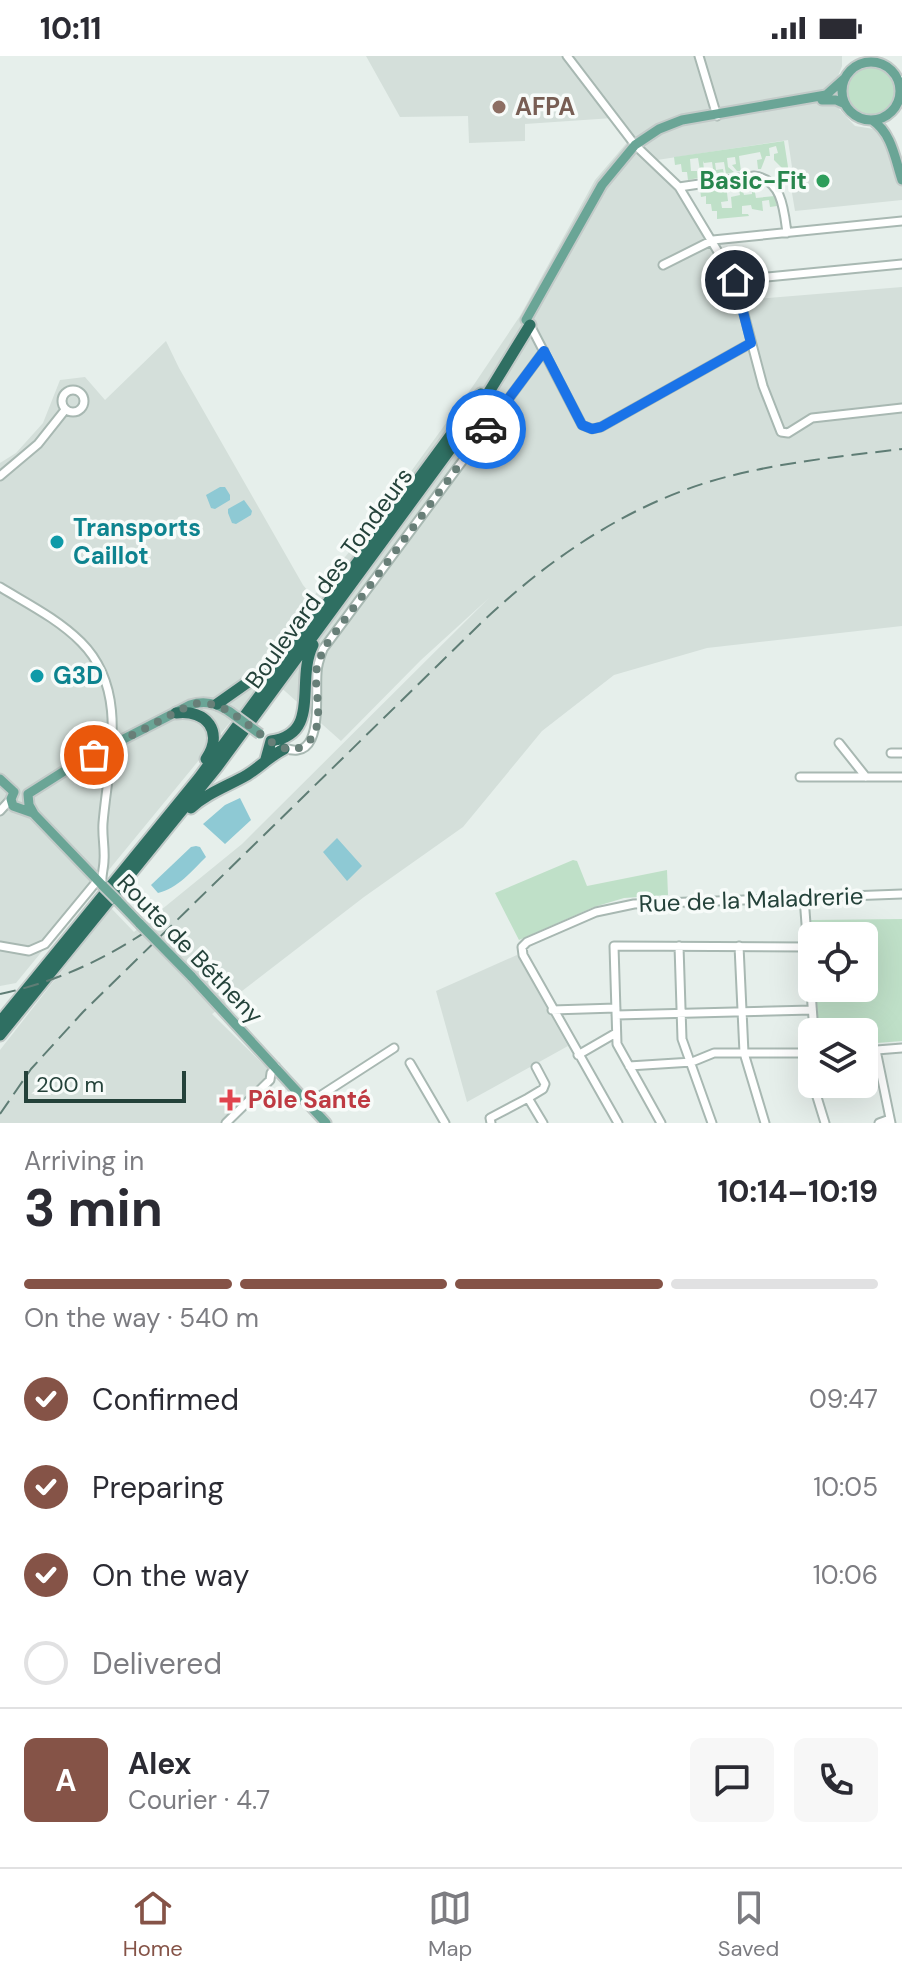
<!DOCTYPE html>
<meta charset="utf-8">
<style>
body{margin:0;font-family:"DM Sans",sans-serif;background:#f7f7f7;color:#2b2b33;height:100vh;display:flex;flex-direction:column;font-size:30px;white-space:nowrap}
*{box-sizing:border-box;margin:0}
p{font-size:26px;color:#7c7c81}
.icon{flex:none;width:44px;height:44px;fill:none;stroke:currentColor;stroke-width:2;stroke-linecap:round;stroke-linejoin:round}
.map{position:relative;height:1067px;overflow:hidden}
.drawer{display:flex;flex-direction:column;background:#fff;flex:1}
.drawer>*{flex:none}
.controls{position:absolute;left:798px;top:866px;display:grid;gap:16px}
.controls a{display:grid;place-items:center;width:80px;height:80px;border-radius:12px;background:#fff;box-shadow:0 8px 32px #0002;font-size:40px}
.scale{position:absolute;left:24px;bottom:20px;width:162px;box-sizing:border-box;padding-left:8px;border:4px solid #24423a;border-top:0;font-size:22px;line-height:28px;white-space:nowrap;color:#24423a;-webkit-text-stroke:6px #f7fbf9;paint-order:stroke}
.pin{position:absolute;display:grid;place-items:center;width:68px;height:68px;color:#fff;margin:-34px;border:4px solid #fff;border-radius:50%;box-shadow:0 2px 8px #0007}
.courier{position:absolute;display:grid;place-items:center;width:80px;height:80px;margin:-40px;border:6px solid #1a73e8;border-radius:50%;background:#fff;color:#222;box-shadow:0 2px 10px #0007}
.summary em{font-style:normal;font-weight:700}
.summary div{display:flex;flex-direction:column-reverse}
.summary{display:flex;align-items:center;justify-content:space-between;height:136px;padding:0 24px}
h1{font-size:52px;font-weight:700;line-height:60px}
.bar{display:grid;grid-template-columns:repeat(4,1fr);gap:12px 8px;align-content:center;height:96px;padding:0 24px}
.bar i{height:10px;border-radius:6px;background:#e1e1e2}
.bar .current{background:#855347}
.bar p{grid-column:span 4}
.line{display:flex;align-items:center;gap:20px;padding:0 24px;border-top:2px solid #e1e1e2}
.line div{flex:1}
.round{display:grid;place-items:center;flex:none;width:84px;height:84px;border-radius:12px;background:#f7f7f7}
ol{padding:0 24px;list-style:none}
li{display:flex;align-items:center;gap:24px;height:88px}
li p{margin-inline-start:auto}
li .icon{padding:8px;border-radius:50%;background:#855347;color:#fff;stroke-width:4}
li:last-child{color:#7c7c81}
li i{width:44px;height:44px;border:4px solid #e1e1e2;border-radius:50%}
.status{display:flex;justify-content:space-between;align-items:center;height:56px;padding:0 40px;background:#fff;direction:ltr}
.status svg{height:22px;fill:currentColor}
.dock{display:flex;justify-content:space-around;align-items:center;height:112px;border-top:2px solid #e1e1e2;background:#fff;font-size:22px;color:#7c7c81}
.dock a{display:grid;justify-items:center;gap:4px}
.dock .current{color:#855347}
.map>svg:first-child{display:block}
.built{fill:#d4dfda}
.green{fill:#bfe0c8}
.water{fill:#8ec9d4}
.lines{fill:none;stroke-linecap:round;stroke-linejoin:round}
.minor-casing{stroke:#a8b8b2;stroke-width:11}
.major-casing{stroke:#c2cac8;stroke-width:13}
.highway-casing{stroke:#c2cac8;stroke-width:15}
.minor{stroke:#fff;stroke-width:7}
.major{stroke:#6aa596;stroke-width:9}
.highway{stroke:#2f6f62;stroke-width:11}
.rail{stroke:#5f7d75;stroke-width:2;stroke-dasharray:16 8;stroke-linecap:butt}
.major-bridge-casing{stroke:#c2cac8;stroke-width:13;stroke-linecap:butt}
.major-bridge{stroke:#6aa596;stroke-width:9}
.done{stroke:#687f78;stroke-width:8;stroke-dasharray:0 14.4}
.route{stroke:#1a73e8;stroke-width:10}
.education-dot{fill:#8d6e63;stroke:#f7fbf9;stroke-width:3}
.leisure-dot{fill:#2e9e5b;stroke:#f7fbf9;stroke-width:3}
.culture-dot{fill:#0f9aa8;stroke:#f7fbf9;stroke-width:3}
.health-dot{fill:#e0444e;stroke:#f7fbf9;stroke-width:3}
.labels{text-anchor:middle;stroke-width:7;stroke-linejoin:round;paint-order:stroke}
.education-label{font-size:24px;font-weight:bold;fill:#785e54;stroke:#f7fbf9;text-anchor:start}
.leisure-label{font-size:24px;font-weight:bold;fill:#27864d;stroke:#f7fbf9;text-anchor:end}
.culture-label{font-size:24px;font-weight:bold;fill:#0d838f;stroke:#f7fbf9;text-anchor:start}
.street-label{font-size:24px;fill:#24423a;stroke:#f7fbf9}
.health-label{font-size:24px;font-weight:bold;fill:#be3a42;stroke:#f7fbf9;text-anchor:start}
</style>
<div class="status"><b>10:11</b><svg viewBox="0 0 49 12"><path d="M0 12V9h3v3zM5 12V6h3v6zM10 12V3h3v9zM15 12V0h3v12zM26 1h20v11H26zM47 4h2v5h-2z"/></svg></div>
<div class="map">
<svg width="902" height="1067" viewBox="0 0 902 1067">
<rect width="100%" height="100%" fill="#e6efeb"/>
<path class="built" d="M366,0H842V10L835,28L839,53L855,70L880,74L902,124V144L795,155L789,119L793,118L788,84L657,104L716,182L735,219L744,244L902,231V570L707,592L614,619L542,675L463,771L364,841L212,958L268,1013L269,1017L268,1023L223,1067H0V994L111,852L134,876L242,788L489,542L421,604L341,685L268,620L16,927L0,930V407L16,397L43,367L60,324L85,321L105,344L166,285L179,312L303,529L313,541L386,450L473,330L520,260L595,124L630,83L613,62L525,68V85L469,87L468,60L400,61Z
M517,899L568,990L467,1046L436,935Z"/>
<path class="green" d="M847 35a24 24 0 1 1 48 0a24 24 0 1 1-48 0Z
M784,85L790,124L788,125L784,114L774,104V98L778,97L776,90L769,92L770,100H766L761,113H758L757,104L762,103L760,96L739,100L741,115H737L732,109L736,108L735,101L727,102L728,111L734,116L726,118L724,106L715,107L716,114L723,113L724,118L714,120L712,106L704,107L703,105L704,114H710V120L701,121L698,102L690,103L691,115H697L698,122L688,124L687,116H682L681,108L675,109L674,101Z
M753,125L756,142L775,140L777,150L770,151L769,144L762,145L763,155L752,153L751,149L742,150V158H748L749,160L717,163V155H712L711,148H706V140L701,141L700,133L726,129L728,145L721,146L722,152H732L731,141L740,139L739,134L732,135L731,128L741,127L744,139L752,138V131H748L747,126Z
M573,804L577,805L587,830L667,814L668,839L624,842L594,851L519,884L495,837Z
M902,863V985L864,988V976H819L816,932H864V880H812L811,864Z"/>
<path class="water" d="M220,431H225L230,439V444L215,453L211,452L206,439Z
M244,444L252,455L251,459L236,468L232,467L228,457V453Z
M240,742L251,764L225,788L203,768L225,749Z
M337,782L362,810L347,825L323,796Z
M196,790L200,791L206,801C193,814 177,833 158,837L151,829L191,791Z"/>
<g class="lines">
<g class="minor-casing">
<path id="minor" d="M567,0L635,89L679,131L735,224L763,330L781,376L788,377L812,362L902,352
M699,0L717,60
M898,23L902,24
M900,36L902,35
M679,131L754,120C782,123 784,154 787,177
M663,209L713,184L902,165
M735,224L902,208
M530,269L582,369L592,373L601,371L751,287
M62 345a11 11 0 1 1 22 0a11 11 0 1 1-22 0Z
M0,420L38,388L65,354
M0,531C28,548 58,563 81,586C130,635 108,706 103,767C102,780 105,792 104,804C104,812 101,820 102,828
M271,685C326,720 315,646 317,617C317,609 320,601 323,593L544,295
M839,687L866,721
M891,697H902
M800,721H902
M0,755L11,743
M804,841L814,976
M0,890L29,895L45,888L97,825
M679,890L682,983L712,1067
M739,890L744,997L765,1067
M552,954L616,952
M616,959L812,954
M876,994L891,1067
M864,995L902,992
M804,997L812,1023
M578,999L616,977
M410,1007L445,1067
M629,1010L692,1006L714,997H812
M813,1028L825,1067
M528,1042L543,1033L545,1028L536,1011
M309,1047L394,992
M226,1067L270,1024L271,1017L276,1011
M491,1067L490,1062L528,1042L543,1067
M618,1067L523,899L522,891L527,886L596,856L634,848L902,838
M661,1067L617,988L614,890L808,891
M879,1067L890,1063"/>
</g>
<g class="major-casing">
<path id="major" d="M842 35a29 29 0 1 1 58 0a29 29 0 1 1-58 0Z
M822,44H836L845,48
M872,64C892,77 895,103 902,124
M526,264L602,129L635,89L659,73L682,64L826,39L845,22
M0,723L14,736
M14,736L11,743L13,750L33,757
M28,738L77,707L190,649C205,644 217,647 230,656
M28,738L29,749L34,758L103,830
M117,844L140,868
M191,920L326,1067"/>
</g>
<g class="highway-casing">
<path id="highway" d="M217,648L271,610L283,598
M176,657C207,653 224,676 206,703
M266,703L271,685C322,678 295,624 313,589
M191,752C207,737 228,730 247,719C260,711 270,700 284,693
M0,966L199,722L481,338
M0,979L217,711L473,362L530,269"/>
</g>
<use href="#minor" class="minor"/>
<use href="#major" class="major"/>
<use href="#highway" class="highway"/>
<path class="rail" d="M0,938C62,925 119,897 169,859
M0,1058L31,1013L83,956L481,567C551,501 631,446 726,421C784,406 843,400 902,393"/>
<g class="major-bridge-casing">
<path id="major-bridge" d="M230,656L260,678
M103,830L117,844
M140,868L191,920"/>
</g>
<use href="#major-bridge" class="major-bridge"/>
</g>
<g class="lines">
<path class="done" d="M94,699L190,649C237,634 273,714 306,688C326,672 315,639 316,617C317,609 321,601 323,593L486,373"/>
<path class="route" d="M486,373L544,295L582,369L592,373L601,371L751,287L735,224"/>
</g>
<circle class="education-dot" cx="499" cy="51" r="8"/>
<circle class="leisure-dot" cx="823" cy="125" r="8"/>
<g class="culture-dot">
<circle cx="57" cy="486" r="8"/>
<circle cx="37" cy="620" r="8"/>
</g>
<path class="health-dot" d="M226 1032h8v8h8v8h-8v8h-8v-8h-8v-8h8z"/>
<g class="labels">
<g class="education-label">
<text x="515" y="59">AFPA</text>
</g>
<g class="leisure-label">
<text x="807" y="133">Basic-Fit</text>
</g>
<g class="culture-label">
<text x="73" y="480">Transports<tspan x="73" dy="28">Caillot</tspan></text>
<text x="53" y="628">G3D</text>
</g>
<g class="street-label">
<text transform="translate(329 522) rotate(-54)" y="8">Boulevard des Tondeurs</text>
<text transform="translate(751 844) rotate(-2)" y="8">Rue de la Maladrerie</text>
<text transform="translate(190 893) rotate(46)" y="8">Route de Bétheny</text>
</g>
<g class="health-label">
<text x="248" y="1052">Pôle Santé</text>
</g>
</g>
</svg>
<div class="controls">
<a><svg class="icon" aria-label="locate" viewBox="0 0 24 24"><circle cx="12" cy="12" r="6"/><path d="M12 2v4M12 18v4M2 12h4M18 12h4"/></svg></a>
<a><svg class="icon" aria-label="layers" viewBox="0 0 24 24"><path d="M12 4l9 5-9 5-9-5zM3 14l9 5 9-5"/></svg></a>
</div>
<div class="scale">200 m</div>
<div class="pin" style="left:94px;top:699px;background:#ea580c"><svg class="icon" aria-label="bag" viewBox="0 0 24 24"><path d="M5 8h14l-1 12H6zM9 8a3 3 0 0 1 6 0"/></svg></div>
<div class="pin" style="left:735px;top:224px;background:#1f2937"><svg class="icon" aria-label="home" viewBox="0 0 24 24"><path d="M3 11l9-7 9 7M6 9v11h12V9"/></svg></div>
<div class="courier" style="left:486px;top:373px"><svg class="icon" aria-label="car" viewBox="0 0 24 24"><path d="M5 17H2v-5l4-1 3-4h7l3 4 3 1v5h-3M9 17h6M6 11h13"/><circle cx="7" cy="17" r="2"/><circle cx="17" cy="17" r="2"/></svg></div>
</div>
<section class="drawer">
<div class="summary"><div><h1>3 min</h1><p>Arriving in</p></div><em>10:14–10:19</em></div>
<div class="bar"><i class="current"></i><i class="current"></i><i class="current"></i><i></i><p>On the way · 540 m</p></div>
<ol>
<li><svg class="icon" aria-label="check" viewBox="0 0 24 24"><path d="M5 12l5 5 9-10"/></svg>Confirmed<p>09:47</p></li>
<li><svg class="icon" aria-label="check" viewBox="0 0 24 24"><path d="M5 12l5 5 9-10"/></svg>Preparing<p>10:05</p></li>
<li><svg class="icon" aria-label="check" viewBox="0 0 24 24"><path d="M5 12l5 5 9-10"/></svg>On the way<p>10:06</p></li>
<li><i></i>Delivered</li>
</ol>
<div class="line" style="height:144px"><b class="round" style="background:#855347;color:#fff">A</b><div><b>Alex</b><p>Courier · 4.7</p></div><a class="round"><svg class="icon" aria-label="chat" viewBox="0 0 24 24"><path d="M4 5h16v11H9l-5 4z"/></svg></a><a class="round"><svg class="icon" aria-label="phone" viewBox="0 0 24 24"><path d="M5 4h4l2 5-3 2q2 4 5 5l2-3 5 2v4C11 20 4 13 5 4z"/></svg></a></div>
</section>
<nav class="dock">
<a class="current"><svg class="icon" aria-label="home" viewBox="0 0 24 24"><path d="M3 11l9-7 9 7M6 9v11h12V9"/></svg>Home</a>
<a><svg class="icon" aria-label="map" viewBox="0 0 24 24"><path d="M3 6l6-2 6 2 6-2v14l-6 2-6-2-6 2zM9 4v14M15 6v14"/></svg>Map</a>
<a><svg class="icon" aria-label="saved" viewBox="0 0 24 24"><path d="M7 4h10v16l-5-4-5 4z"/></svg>Saved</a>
</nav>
